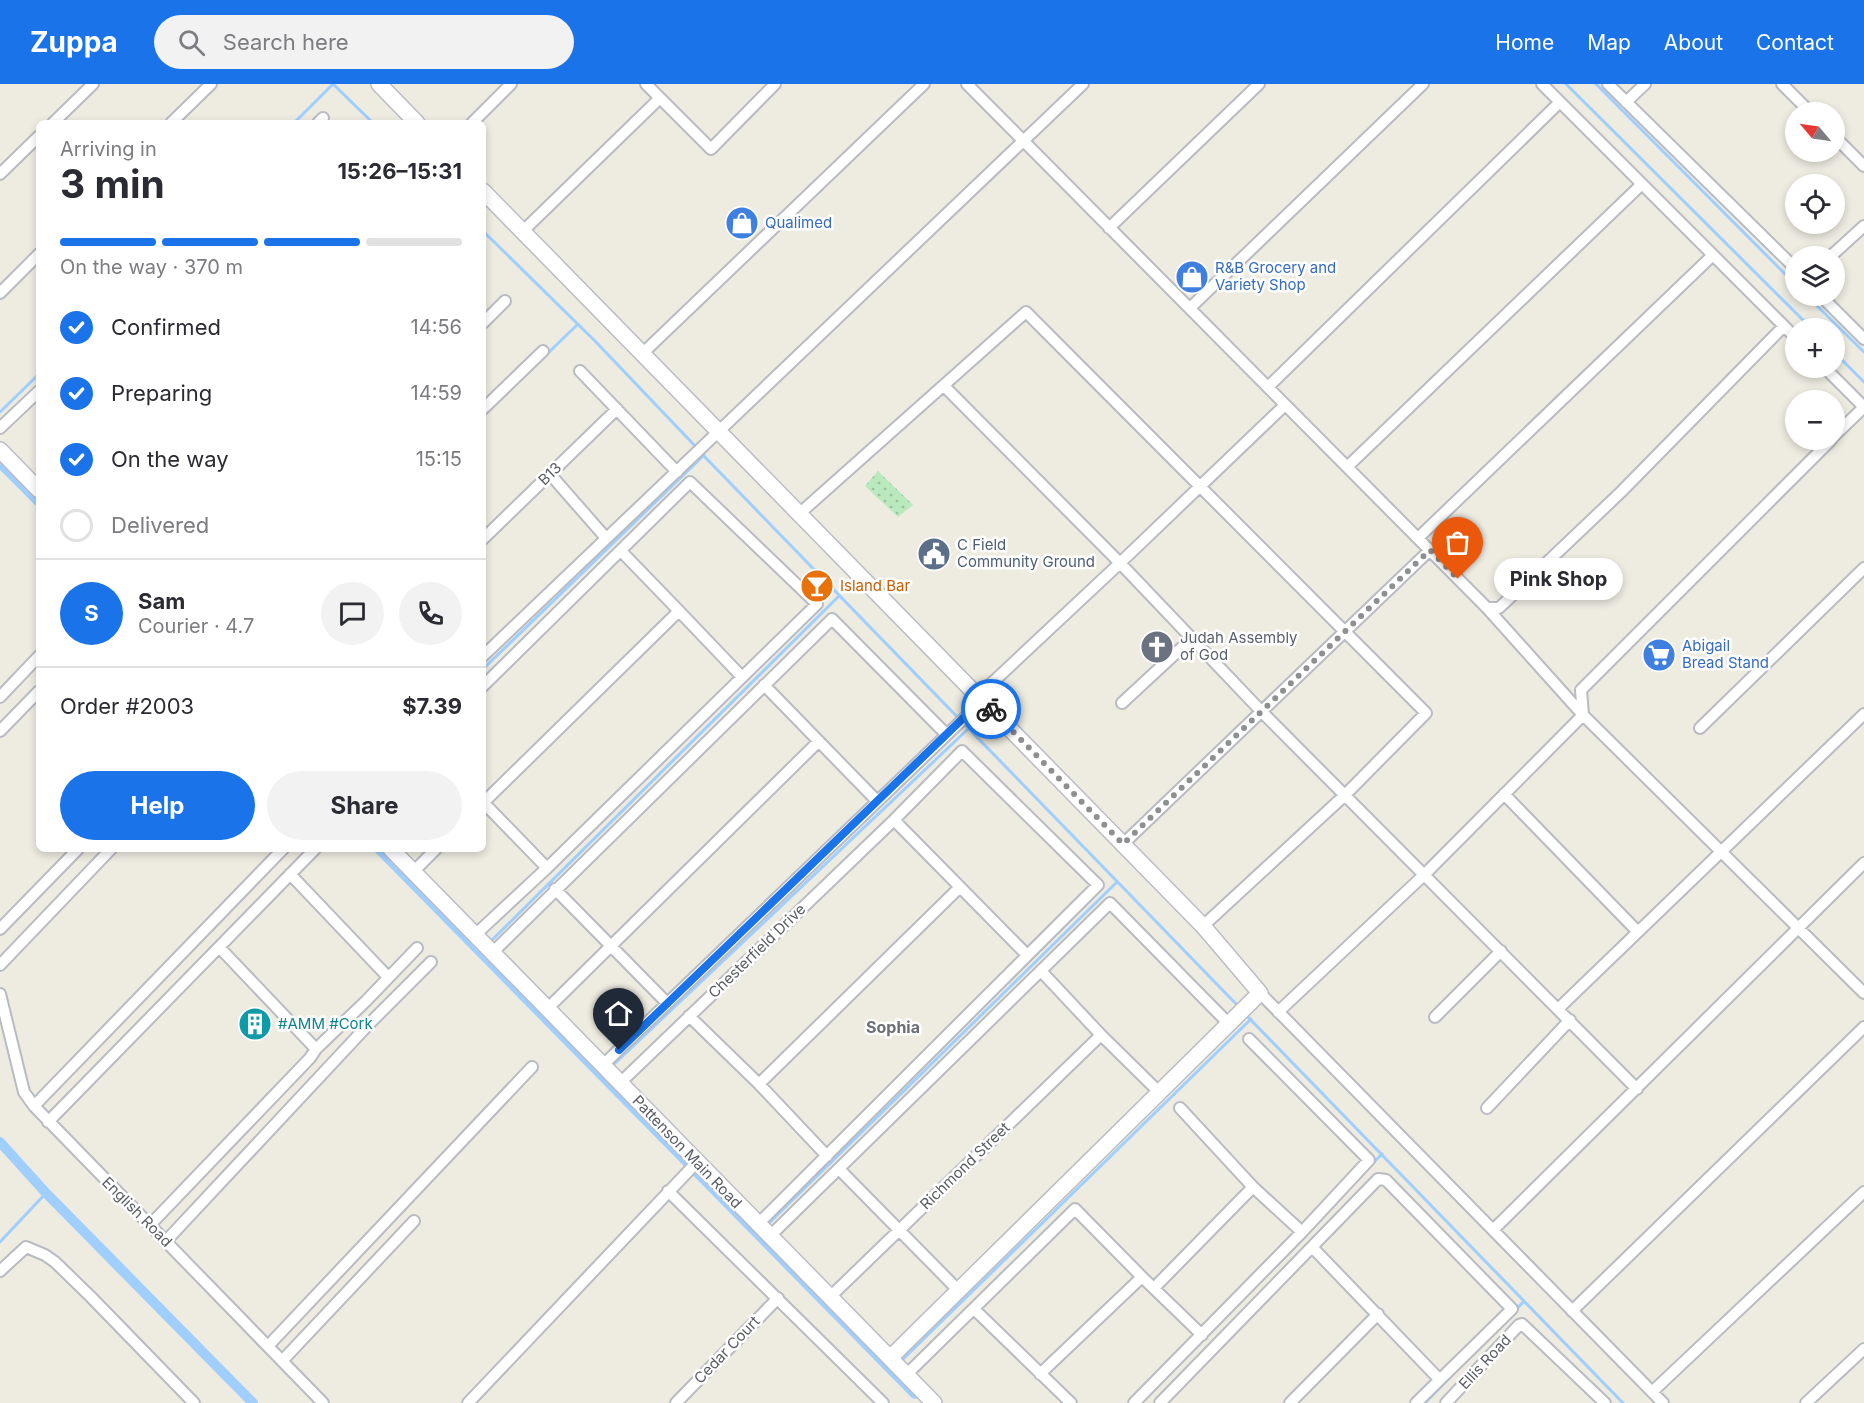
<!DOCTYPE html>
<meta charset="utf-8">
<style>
body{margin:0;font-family:Inter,sans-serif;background:#f2f2f3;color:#2b2b33;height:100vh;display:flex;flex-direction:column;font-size:22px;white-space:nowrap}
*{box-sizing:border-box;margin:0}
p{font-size:20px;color:#7c7c81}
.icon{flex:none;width:33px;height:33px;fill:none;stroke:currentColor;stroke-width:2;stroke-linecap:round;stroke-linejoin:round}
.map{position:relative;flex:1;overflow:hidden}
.drawer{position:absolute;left:36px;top:36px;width:450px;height:732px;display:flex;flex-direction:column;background:#fff;border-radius:9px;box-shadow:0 3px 9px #0003}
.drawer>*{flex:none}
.needle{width:39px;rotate:299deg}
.tools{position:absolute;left:1785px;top:18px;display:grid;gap:12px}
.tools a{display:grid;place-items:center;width:60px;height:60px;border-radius:50%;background:#fff;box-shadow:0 3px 9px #0003;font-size:30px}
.pin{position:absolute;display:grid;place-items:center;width:51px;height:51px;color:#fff;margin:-62px -26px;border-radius:50% 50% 50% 0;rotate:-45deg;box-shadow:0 0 6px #0007}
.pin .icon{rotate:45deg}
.courier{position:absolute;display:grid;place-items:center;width:60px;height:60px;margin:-30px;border:4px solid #1a73e8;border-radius:50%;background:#fff;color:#222;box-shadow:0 2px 8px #0007}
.bubble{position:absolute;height:42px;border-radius:21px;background:#fff;box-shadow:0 3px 9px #0003;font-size:20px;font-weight:700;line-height:42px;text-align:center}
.headline em{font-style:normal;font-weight:700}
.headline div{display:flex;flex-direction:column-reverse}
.headline{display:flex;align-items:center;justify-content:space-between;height:102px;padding:0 24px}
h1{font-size:39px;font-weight:700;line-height:45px}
.bar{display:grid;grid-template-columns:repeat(4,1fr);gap:9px 6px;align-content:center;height:72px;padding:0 24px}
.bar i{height:8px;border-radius:4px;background:#e1e1e2}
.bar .selected{background:#1a73e8}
.bar p{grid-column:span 4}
.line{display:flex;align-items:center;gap:15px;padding:0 24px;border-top:2px solid #e1e1e2}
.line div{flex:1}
.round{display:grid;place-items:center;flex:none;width:63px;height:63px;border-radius:32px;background:#f2f2f3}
ol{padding:0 24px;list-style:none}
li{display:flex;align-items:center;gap:18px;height:66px}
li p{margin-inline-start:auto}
li .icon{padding:6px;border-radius:50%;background:#1a73e8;color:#fff;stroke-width:4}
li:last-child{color:#7c7c81}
li i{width:33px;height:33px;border:3px solid #e1e1e2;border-radius:50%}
.button{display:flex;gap:12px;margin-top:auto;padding:12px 24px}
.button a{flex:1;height:69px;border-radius:36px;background:#1a73e8;color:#fff;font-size:24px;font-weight:700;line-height:69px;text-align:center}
.button a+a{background:#f2f2f3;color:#2b2b33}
header{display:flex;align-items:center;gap:36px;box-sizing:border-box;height:84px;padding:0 30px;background:#1a73e8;color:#fff}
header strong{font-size:28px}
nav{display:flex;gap:33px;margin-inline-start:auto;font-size:21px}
.search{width:420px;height:54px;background:#f2f2f3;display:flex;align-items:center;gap:15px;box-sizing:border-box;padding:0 21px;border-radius:33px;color:#7c7c81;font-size:22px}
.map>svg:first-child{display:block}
.grass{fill:url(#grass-dots)}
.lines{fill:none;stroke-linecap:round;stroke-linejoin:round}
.stream{stroke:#a0ceff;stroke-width:3}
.canal{stroke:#a0ceff;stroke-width:10}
.street-casing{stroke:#b9bbc2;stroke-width:14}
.secondary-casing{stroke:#babdc4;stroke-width:18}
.street{stroke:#fff;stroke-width:10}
.secondary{stroke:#fff;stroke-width:15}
.done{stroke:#8e8f90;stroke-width:6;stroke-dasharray:0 10.8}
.route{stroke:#1a73e8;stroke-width:8}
.labels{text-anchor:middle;stroke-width:5;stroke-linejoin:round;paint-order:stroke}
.shop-label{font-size:15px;fill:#366cbe;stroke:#fff;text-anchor:start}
.street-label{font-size:15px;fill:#5a5d64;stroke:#fff}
.service-label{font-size:15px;fill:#4e5e75;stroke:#fff;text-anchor:start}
.food-label{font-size:15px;fill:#c56008;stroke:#fff;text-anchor:start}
.worship-label{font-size:15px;fill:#5b616d;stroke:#fff;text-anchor:start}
.culture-label{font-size:15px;fill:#0d838f;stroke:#fff;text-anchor:start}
.neighbourhood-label{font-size:16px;font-weight:bold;fill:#6a6f76;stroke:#fff}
</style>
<header>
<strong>Zuppa</strong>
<div class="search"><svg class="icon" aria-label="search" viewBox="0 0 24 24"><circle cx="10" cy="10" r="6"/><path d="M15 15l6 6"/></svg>Search here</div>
<nav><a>Home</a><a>Map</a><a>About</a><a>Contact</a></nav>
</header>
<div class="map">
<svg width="1864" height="1319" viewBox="0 0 1864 1319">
<defs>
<pattern id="grass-dots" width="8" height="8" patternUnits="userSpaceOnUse" patternTransform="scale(1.5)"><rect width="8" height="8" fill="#bae9be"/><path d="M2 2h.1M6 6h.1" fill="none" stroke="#9ac09e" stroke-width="1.8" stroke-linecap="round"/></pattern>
</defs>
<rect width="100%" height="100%" fill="#eeece1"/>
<path class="grass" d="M878,387L913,421L898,433L865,402Z"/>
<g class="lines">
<path class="stream" d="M333,0L373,39
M1566,0L1811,244
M1596,0L1796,201
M294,39L333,0
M483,147L595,257L697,364
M1807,212L1864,268
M1834,268L1864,298
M547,270L578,240
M0,328L39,290
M701,369L1240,924
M483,585L704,371
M489,859L839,512
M1246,931L1623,1319
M610,984L968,645
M1370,1082L1382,1070
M767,1141L1117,798
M0,1158L46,1109
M1515,1227L1524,1217
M900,1278L1251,935
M1425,1319L1454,1289"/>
<path class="canal" d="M0,379L39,418
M379,765L915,1310
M0,1058L46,1109L253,1319"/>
<g class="street-casing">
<path id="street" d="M646,0L711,65L775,0
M967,0L1487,524L1583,631L1864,909
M1542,0L1796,254
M1608,0L1796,185
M1782,0L1810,28
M1626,18L1645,0
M53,39L93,0
M171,39L211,0
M318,39L323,34
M472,39L511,0
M1834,52L1864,82
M0,90L39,52
M1109,144L1259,0
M523,147L660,14
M1831,172L1864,142
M0,209L39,170
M1821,212L1864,255
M1190,224L1423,0
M483,239L505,217
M643,269L924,0
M1825,284L1864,323
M580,287L677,388
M944,302L1120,479L1261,627L1637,1005
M1268,303L1560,18
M483,325L543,267
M0,344L39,307
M1834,352L1864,323
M1347,383L1642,100
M550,390L606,454
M799,430L1026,228L1426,629L1345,711L1203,842
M1418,454L1713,171
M483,455L617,325
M1487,524H1499L1621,408L1784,242
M679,527L742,593
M483,572L1083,0
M764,601L877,717
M978,612L1120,479L1285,321
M0,613L39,572
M1122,619L1191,555
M1700,644L1864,484
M0,647L39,607
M1504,710L1638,848
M483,718L547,784
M483,719L679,527L621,467
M894,736L1027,871
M1123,760L1430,466
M413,788L436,765
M290,790L388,893
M555,805L667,919
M0,845L78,765
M475,851L547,784L817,520L690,398L483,602
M219,863L316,965
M492,869L832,535L946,650
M0,881L111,765
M1041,887L1101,951L1159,1008
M1260,909L1663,1319
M0,910L24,1008L34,1022L323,1319
M1559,924L1864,630
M547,925L819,657
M1278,928L1425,790L1583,631L1581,606L1831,356
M689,932L759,1000L827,1072
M1435,933L1501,867
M603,981L982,617
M620,999L894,736L962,667L1098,801L758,1140
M759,1000L959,804
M34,1022L283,765
M1180,1024L1253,1103L1302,1148
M1487,1024L1570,936
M48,1038L315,765
M840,1086L958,1206
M668,1107L883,1319
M150,1141L310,974L316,965L366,917L417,864
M1493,1146L1864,779
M770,1152L1110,819L1230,941
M166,1157L368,941L431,878
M1312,1163L1439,1295
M0,1187L26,1163L45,1171L55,1178L90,1212L194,1319
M1154,1204L1253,1103
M830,1213L1101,951
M974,1225L1071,1319
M1572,1227L1864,943
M268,1262L532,983
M282,1277L414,1137
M1040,1290L1142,1193
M906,1291L1075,1125L1142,1193L1202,1251
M1652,1308L1864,1108
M468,1319L698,1077
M676,1319L778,1214
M1134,1319L1302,1148L1369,1076L1249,955
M1160,1319L1378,1095L1386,1096L1512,1225L1416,1319
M1290,1319L1378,1230
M1446,1319L1519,1241L1522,1240L1605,1319
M1806,1319L1864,1265"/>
</g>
<g class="secondary-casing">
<path id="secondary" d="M379,0L417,39
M483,107L1203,842L1260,909L890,1274
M0,366L39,406
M391,765L934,1319"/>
</g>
<use href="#street" class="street"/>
<use href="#secondary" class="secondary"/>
</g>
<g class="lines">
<path class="done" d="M991,625L1123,760L1430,466L1458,495"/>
<path class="route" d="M619,966L982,616L991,625"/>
</g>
<defs>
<g id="shop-disc" transform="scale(1.725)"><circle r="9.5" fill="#3f7fe0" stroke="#fff"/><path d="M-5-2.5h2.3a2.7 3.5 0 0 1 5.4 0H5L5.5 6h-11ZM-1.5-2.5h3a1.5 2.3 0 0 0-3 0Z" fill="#fff"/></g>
<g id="civic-disc" transform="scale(1.725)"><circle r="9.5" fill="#5c6f8a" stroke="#fff"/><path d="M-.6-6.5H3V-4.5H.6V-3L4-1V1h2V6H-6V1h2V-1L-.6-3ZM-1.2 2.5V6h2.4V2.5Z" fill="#fff"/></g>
<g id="bar-disc" transform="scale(1.725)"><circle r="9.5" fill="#e8710a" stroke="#fff"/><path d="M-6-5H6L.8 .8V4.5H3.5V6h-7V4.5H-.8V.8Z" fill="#fff"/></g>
<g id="church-disc" transform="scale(1.725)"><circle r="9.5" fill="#6b7280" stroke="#fff"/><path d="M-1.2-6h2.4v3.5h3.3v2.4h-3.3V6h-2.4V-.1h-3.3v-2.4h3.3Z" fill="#fff"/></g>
<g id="supermarket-disc" transform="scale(1.725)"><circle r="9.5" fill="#3f7fe0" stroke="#fff"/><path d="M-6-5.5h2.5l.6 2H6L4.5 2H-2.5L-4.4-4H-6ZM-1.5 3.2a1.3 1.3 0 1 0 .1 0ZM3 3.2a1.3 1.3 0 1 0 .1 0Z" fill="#fff"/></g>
<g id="building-disc" transform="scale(1.725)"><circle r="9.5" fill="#0f9aa8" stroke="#fff"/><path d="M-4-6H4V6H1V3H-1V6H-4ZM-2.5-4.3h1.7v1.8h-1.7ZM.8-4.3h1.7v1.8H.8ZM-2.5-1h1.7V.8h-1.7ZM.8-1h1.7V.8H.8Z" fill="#fff"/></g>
</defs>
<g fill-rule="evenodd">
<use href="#shop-disc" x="742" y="139"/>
<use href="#shop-disc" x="1192" y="193"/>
<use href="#civic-disc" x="934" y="470"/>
<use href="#bar-disc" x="817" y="502"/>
<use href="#church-disc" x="1157" y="563"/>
<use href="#supermarket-disc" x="1659" y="571"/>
<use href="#building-disc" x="255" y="940"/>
</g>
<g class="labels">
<g class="shop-label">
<text x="765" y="144">Qualimed</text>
<text x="1215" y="189">R&amp;B Grocery and<tspan x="1215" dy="17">Variety Shop</tspan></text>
<text x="1682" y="567">Abigail<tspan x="1682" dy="17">Bread Stand</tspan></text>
</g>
<g class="street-label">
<text transform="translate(550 390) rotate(-44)" y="5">B13</text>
<text transform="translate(757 867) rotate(-44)" y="5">Chesterfield Drive</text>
<text transform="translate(687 1068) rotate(46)" y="5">Pattenson Main Road</text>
<text transform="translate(965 1082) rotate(-44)" y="5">Richmond Street</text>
<text transform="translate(137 1128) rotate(45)" y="5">English Road</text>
<text transform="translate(727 1266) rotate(-46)" y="5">Cedar Court</text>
<text transform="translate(1485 1278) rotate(-47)" y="5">Ellis Road</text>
</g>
<g class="service-label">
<text x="957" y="466">C Field<tspan x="957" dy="17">Community Ground</tspan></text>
</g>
<g class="food-label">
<text x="840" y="507">Island Bar</text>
</g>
<g class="worship-label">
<text x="1180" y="559">Judah Assembly<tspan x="1180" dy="17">of God</tspan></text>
</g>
<g class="culture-label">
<text x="278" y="945">#AMM #Cork</text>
</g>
<g class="neighbourhood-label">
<text x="893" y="949">Sophia</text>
</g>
</g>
</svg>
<div class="tools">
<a><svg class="needle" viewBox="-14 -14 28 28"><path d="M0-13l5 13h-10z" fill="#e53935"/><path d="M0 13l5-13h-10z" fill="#7c7c81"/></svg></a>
<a><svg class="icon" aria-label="locate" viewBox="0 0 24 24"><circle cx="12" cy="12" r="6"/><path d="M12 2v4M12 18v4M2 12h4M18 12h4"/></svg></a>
<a><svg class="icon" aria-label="layers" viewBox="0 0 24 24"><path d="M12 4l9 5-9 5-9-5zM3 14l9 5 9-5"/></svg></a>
<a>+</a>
<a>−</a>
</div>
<div class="pin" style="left:1458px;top:495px;background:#ea580c"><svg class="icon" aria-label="bag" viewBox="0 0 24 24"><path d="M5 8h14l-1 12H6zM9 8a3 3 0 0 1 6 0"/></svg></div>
<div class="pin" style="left:619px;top:966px;background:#1f2937"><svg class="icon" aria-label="home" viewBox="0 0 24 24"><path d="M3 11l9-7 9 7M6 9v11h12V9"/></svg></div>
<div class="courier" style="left:991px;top:625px"><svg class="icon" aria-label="bike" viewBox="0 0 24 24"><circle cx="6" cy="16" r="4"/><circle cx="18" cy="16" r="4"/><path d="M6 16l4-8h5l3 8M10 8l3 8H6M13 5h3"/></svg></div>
<div class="bubble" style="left:1494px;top:474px;width:129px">Pink Shop</div>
<section class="drawer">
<div class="headline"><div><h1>3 min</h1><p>Arriving in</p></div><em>15:26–15:31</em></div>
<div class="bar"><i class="selected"></i><i class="selected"></i><i class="selected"></i><i></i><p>On the way · 370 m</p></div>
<ol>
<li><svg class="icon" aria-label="check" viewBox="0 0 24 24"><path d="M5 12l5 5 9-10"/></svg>Confirmed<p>14:56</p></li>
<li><svg class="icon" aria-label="check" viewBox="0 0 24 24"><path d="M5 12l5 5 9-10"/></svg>Preparing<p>14:59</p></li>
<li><svg class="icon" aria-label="check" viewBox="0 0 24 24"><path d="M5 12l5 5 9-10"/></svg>On the way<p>15:15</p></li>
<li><i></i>Delivered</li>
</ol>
<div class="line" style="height:108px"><b class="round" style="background:#1a73e8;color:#fff">S</b><div><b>Sam</b><p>Courier · 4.7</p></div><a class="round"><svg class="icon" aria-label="chat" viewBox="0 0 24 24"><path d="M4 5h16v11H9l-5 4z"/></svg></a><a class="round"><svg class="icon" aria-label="phone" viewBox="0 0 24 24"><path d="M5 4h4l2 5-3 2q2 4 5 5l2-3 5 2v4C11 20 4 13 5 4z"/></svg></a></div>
<div class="line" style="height:78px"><div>Order #2003</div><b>$7.39</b></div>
<div class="button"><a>Help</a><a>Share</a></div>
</section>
</div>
